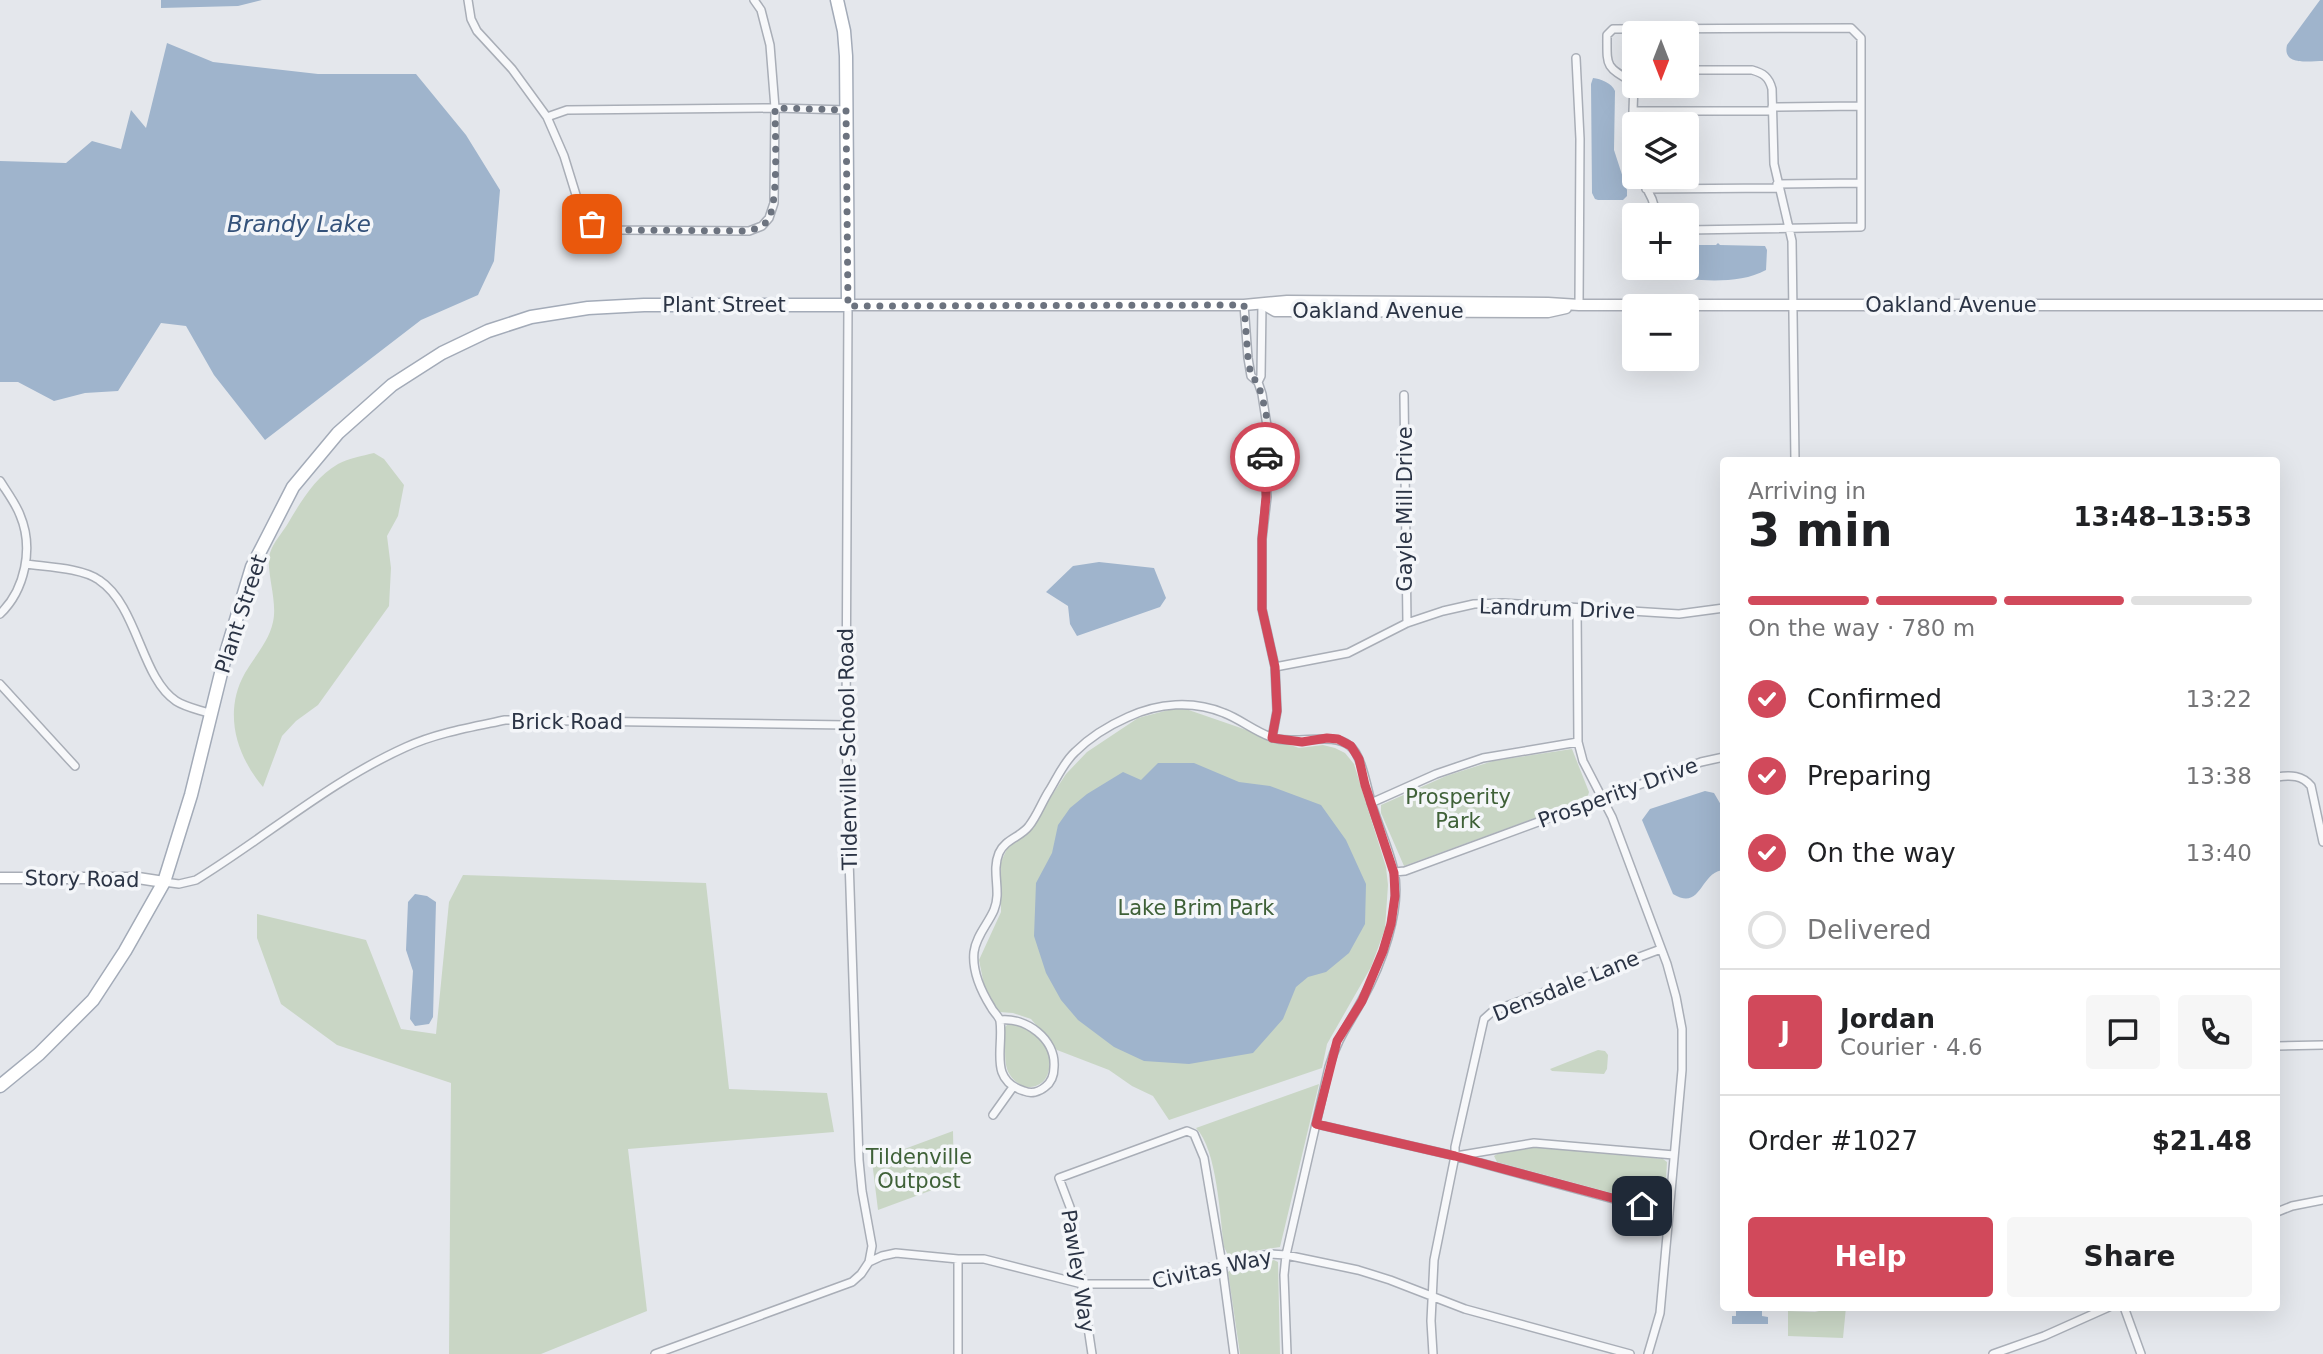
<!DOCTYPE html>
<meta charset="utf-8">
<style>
body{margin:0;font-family:"DejaVu Sans",sans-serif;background:#f6f6f6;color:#202124;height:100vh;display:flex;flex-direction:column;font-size:26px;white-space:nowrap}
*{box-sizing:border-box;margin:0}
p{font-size:23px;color:#757577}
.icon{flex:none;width:38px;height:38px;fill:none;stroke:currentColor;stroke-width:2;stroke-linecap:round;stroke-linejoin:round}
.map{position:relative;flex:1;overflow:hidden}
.sheet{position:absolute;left:1720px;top:457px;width:560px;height:854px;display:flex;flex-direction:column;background:#fff;border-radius:7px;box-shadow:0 7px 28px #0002}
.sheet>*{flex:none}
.needle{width:46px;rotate:180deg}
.tools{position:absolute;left:1622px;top:21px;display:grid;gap:14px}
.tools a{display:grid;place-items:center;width:77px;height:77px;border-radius:7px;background:#fff;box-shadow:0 7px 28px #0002;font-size:35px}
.pin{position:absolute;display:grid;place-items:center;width:60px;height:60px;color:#fff;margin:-30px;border-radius:14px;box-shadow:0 4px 10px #0006}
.courier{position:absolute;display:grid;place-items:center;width:70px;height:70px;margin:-35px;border:5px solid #d1495b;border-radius:50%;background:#fff;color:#222;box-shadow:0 2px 9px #0007}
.summary em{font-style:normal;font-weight:700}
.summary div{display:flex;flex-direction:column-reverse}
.summary{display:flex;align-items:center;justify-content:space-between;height:119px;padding:0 28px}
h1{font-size:46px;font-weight:700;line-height:52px}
.bar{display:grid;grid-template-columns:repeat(4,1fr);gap:10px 7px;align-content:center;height:84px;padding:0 28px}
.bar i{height:9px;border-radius:5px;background:#e0e0e0}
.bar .active{background:#d1495b}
.bar p{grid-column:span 4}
.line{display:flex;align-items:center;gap:18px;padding:0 28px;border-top:2px solid #e0e0e0}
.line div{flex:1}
.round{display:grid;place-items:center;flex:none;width:74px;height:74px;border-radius:7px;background:#f6f6f6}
ol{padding:0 28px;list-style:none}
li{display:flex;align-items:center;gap:21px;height:77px}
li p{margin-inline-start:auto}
li .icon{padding:7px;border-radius:50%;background:#d1495b;color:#fff;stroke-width:4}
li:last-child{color:#757577}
li i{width:38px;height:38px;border:4px solid #e0e0e0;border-radius:50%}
.cta{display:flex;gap:14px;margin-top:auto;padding:14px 28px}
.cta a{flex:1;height:80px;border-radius:7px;background:#d1495b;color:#fff;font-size:28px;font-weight:700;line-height:80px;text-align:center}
.cta a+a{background:#f6f6f6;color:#202124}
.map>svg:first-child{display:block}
.green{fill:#c9d6c5}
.water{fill:#9fb4cc}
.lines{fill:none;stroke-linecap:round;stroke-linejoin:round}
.street-casing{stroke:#a9aeb7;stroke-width:10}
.secondary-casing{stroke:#a9aeb7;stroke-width:13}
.primary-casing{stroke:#a3abb8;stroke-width:15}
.street{stroke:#f7f8fa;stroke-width:7}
.secondary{stroke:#fff;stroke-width:10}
.primary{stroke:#fff;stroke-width:12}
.done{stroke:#6c737f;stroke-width:7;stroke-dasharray:0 12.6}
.route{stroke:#d1495b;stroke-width:9}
.labels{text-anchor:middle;stroke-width:7;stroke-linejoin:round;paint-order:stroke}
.street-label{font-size:21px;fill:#2b3445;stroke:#f4f6f9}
.park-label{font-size:21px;fill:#3f6138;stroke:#f4f6f9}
.water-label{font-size:23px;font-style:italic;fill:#34527a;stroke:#f4f6f9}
</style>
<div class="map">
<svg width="2323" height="1354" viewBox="0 0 2323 1354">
<rect width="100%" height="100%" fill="#e4e7ec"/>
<path class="green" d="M374,453L384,459L404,485L398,516L387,536L391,568L389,606L318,705L296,721L282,736L263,787C236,755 223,712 245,673C255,656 269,641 273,622C278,600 265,570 270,553C273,543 282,533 287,525C300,503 315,477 338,464C349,458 362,456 374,453Z
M1180,707L1299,748L1323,745L1335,748L1345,753L1354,764L1386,867L1388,885L1385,929L1371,967L1327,1044L1322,1068L1169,1120L1153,1096L1132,1086L1109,1070L1057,1050L1031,1019L1013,1013L999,1012L985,990L979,960L1001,912V862L1010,842L1029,830L1066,774L1087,752L1138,718Z
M1572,749L1589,792L1587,799L1404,866L1381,813V805L1446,776L1493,761Z
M463,875L706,883L729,1089L827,1093L834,1132L628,1149L647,1311L541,1354H449L451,1083L337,1045L281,1004L257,938V914L366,940L401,1029L436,1034L449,902Z
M1009,1023C1019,1025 1033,1029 1040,1037C1055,1055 1054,1090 1024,1087C997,1072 1009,1054 1003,1029Z
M1598,1050L1605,1051L1608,1055L1607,1069L1604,1074L1552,1071L1550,1069Z
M1319,1084L1280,1247L1253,1251L1232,1258L1229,1257L1224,1247C1220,1217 1217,1149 1196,1128Z
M953,1131L954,1182L878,1210L872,1161Z
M1533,1147L1663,1159L1667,1162L1665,1199L1663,1205L1659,1206L1497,1162L1494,1156L1499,1153Z
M1274,1260L1278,1262L1280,1354H1240L1228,1272L1232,1269Z
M1835,1307H1846L1843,1338L1788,1336V1311L1815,1312Z"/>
<path class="water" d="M161,0H262L238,6L161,8Z
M2320,0H2323V61C2309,61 2282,66 2287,45Z
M167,43L213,62L318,74H416L466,135L500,190L494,261L478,295L421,320L265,440L214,375L186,326L161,323L118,391L85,393L54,401L18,382H0V161L66,163L92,141L121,149L131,110L146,128Z
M1593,78C1601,79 1612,83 1615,91L1614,150L1627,190V196L1623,200H1598L1595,199L1592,193L1591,84Z
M1718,243L1720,245L1765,246L1767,250L1766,270C1737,286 1696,279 1664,278L1659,275L1658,268H1687V245H1716Z
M1099,562L1154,568L1166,598L1160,607L1077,636L1070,624L1068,606L1046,592L1073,566Z
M1158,763H1194L1239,782L1270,786L1321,805L1346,840L1366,884L1365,924L1349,953L1326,972L1308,977L1296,987L1283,1019L1253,1053L1189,1064L1144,1061L1114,1047L1078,1020L1061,1000L1046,973L1034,936L1036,883L1052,853L1058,825L1070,808L1087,794L1123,772L1141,780Z
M1705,791L1714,793L1724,810V870C1700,871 1702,912 1673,894L1642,820L1650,809Z
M415,894L427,896L436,902L433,1017L429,1024L415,1026L410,1019L413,971L406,950L408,902Z
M1736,1307H1762V1316L1768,1317V1324H1732V1316H1736Z"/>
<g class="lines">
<g class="street-casing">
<path id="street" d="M468,0L471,19L477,31L512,69L547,117L564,156L581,211L592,224L604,229L620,230L749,231L762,226L769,218L774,203L775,108L770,45L761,10L754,0
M1691,29L1692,70
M1576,58L1580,139L1579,305
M1687,70H1752C1763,73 1769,77 1772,89L1774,164L1792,241L1795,460
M1634,83C1605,66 1607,68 1607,35L1613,29L1851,28L1861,38V227L1687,230
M1634,83L1633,111L1634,156
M1772,107L1861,106
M1633,111H1772
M547,117L567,110L775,108L847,110
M1641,177L1652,199L1657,215
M1777,184L1861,183
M1646,189L1778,188
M1244,305L1248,358L1251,376L1258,382L1262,394L1267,426L1264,452L1267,497L1262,539V609L1275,667L1277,711L1272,738
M1258,382L1261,376L1262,304
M1404,395L1407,623
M0,481C7,492 16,504 20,515C34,548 25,590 0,614
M26,564C47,567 82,568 99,580C138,606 141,678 176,701C185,707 200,710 211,714
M1577,608L1578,742L1583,761L1612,817L1667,964L1676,997L1682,1029V1070L1660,1313L1648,1354
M1275,667L1348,653L1407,623L1443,611L1474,604L1503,603L1679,614L1724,608
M0,684L75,766
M2277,777C2291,775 2302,775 2311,786L2323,842
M1371,803L1436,774L1483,758L1578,742
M1394,872L1405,871L1701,762L1724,757
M164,882L179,884L196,880C266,837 330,781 406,747C436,733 472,727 505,720L846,725
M1000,1020C1026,1017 1056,1039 1054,1067C1054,1075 1052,1082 1045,1087C1039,1092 1031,1094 1024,1091C988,1080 1004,1048 1000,1021C999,1016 993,1012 991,1007C981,991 972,971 974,952C976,936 988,924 994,910C1002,891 991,872 999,853C1005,839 1021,837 1029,826C1037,816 1042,802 1049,791C1057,778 1064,762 1075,752C1089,738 1110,725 1128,717C1158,703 1193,700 1224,713C1240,719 1254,731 1271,737C1296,746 1332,731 1350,746C1362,755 1367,789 1372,805C1379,827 1389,849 1394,871C1402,910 1381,966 1362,1000C1348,1026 1338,1037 1329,1067L1286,1255L1284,1275L1287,1354
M2277,1046L2323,1045
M993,1115L1013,1087
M1316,1124L1455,1156L1669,1214
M1456,1156L1534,1143L1674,1155
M2277,1212L2292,1206L2323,1200
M869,1262L882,1256L896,1253L958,1259H984L1082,1284H1153L1222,1264L1270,1254L1286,1255L1358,1270L1390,1280L1465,1309L1630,1354
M2124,1307L2141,1354
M655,1354L852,1282L861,1274L869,1262L872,1246L862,1191L859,1160L849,859L846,725L848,305
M958,1354V1259
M1092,1354L1070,1207L1059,1178L1187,1131L1194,1134L1204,1158L1222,1264L1234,1354
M1433,1354L1431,1321L1434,1260L1455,1156V1147L1484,1019L1493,1011L1661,949
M1993,1354L2044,1336L2109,1307"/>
</g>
<g class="secondary-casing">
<path id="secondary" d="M1263,304L1275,311H1287L1548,312L1566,308
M848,305H1244L1287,301L1548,303L1579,305H2323
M0,878H138L164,882"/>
</g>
<g class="primary-casing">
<path id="primary" d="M0,1086L39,1054L93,1000L125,951L164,882L191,795L226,653L252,567L293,487L338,433L392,385L442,353L488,331L531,317L588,308L644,305H848L846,56L844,31L837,0"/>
</g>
<use href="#street" class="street"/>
<use href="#secondary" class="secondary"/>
<use href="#primary" class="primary"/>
</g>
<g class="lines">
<path class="done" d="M592,224L604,229L620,230L749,231C756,228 763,227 768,220C779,202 775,132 775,108L846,110L848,306L1244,305L1248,358L1251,376L1258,383L1266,412L1267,426L1265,457"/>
<path class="route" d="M1265,457L1266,497L1262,539V609L1275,667L1277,711L1272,738L1302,742L1327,738L1338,739L1351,746L1359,759L1365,785L1394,873L1395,896L1391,924L1383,951L1362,1001L1337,1041L1316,1124L1455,1156L1642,1206"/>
</g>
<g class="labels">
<g class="street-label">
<text x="724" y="312">Plant Street</text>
<text x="1951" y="312">Oakland Avenue</text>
<text x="1378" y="318">Oakland Avenue</text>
<text transform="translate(1405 509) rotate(-90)" y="7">Gayle Mill Drive</text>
<text transform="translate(1557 609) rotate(2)" y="7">Landrum Drive</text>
<text transform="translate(241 614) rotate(-72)" y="7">Plant Street</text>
<text x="567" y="729">Brick Road</text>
<text transform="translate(848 749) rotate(-91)" y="7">Tildenville School Road</text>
<text transform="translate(1618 793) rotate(-20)" y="7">Prosperity Drive</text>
<text transform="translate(82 879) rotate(1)" y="7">Story Road</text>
<text transform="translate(1566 986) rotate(-22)" y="7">Densdale Lane</text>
<text transform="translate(1212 1269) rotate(-12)" y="7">Civitas Way</text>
<text transform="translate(1078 1271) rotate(81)" y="7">Pawley Way</text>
</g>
<g class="park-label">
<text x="1458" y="804">Prosperity<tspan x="1458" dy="24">Park</tspan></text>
<text x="1196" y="915">Lake Brim Park</text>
<text x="919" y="1164">Tildenville<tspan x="919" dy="24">Outpost</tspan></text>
</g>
<g class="water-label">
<text x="299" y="232">Brandy Lake</text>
</g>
</g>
</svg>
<div class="tools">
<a><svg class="needle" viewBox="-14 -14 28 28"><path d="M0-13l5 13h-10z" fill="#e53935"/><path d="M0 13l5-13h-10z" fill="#757577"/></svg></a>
<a><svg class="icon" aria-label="layers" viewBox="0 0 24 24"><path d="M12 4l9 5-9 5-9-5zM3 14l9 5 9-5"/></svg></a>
<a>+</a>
<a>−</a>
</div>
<div class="pin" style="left:592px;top:224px;background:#ea580c"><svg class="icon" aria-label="bag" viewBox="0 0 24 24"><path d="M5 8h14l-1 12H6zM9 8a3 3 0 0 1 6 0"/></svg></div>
<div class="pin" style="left:1642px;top:1206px;background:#1f2937"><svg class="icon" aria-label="home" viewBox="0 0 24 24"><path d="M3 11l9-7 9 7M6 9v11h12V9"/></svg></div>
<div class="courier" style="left:1265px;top:457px"><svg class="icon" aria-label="car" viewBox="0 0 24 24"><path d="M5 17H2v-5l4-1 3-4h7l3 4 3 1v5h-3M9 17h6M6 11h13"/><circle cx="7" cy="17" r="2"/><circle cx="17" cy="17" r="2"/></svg></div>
<section class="sheet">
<div class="summary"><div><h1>3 min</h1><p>Arriving in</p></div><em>13:48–13:53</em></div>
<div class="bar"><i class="active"></i><i class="active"></i><i class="active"></i><i></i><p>On the way · 780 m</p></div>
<ol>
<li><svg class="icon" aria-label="check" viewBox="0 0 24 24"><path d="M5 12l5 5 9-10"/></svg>Confirmed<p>13:22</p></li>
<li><svg class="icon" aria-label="check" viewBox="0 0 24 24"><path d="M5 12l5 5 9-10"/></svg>Preparing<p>13:38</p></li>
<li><svg class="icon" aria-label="check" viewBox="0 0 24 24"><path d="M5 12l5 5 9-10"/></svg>On the way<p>13:40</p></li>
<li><i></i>Delivered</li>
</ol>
<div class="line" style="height:126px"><b class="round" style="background:#d1495b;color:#fff">J</b><div><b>Jordan</b><p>Courier · 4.6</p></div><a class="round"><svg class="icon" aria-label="chat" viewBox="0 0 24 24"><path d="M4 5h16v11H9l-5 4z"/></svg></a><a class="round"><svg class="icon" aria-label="phone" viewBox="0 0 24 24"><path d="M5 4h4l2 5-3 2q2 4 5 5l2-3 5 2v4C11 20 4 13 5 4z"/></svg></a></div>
<div class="line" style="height:91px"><div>Order #1027</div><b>$21.48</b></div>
<div class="cta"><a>Help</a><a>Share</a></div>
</section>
</div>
